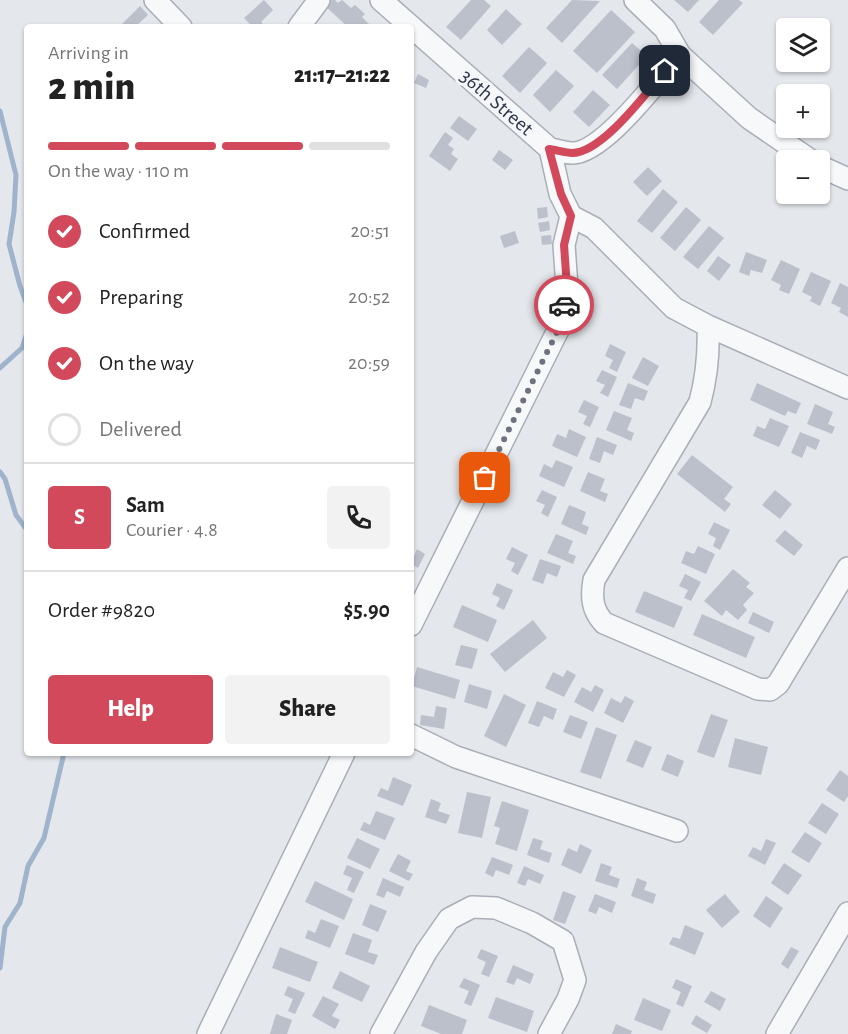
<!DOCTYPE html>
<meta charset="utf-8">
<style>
body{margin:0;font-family:"Alegreya Sans",sans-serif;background:#f2f2f2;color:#222;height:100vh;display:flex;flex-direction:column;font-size:22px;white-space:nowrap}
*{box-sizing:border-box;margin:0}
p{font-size:20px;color:#767676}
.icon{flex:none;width:33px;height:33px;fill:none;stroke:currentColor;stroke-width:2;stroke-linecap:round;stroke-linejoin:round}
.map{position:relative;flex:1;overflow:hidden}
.sheet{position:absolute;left:24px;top:24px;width:390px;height:732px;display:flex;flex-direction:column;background:#fff;border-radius:6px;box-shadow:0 2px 4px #0004}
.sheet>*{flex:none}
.controls{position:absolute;left:776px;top:18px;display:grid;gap:12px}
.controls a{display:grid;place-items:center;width:54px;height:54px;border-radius:6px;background:#fff;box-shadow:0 2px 4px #0004;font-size:30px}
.pin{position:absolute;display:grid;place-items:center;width:51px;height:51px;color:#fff;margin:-26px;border-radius:12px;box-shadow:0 3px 9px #0006}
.courier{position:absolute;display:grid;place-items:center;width:60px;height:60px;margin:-30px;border:4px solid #d1495b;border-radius:50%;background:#fff;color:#222;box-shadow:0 2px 8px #0007}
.headline em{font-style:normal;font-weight:800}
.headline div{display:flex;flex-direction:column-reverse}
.headline{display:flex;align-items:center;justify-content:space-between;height:102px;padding:0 24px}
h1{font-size:39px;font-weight:800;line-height:45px}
.bar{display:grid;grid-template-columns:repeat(4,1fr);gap:9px 6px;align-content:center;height:72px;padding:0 24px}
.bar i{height:8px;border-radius:4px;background:#e0e0e0}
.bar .active{background:#d1495b}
.bar p{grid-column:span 4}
.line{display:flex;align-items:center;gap:15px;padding:0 24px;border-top:2px solid #e0e0e0}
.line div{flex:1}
.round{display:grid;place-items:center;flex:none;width:63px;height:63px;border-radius:6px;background:#f2f2f2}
ol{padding:0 24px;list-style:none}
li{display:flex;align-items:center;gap:18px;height:66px}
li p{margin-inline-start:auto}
li .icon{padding:6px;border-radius:50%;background:#d1495b;color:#fff;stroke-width:4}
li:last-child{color:#767676}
li i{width:33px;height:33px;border:3px solid #e0e0e0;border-radius:50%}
.cta{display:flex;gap:12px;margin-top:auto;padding:12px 24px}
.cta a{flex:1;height:69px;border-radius:6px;background:#d1495b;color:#fff;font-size:24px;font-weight:800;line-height:69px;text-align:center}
.cta a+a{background:#f2f2f2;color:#222}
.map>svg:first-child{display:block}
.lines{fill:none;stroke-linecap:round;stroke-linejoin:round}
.stream{stroke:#9fb4cc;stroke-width:5}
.building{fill:#bbc0ca}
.minor-casing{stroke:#a9aeb7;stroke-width:24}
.minor{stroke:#f7f8fa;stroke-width:21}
.done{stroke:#6c737f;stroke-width:6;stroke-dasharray:0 10.8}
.route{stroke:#d1495b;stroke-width:8}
.labels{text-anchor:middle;stroke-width:6;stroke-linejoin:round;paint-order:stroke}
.street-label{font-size:21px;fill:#2b3445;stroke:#f4f6f9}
</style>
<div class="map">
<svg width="848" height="1034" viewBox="0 0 848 1034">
<rect width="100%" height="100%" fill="#e4e7ec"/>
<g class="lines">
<path class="stream" d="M0,111L16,175L14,212L9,244L20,286L27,305
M0,368L22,348L27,333
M0,472L5,479L16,515L27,530
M0,968L5,927L20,903L28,866L44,838L64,753"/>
</g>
<path class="building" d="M264,0L273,10L261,22L266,27H253L244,18Z
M331,0H335L338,3L342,0L351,8L355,5L365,14L362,17L369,24L366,27H348L325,6Z
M471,0H484L491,6L461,40L446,27Z
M572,0L600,1L562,43L546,28Z
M674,0H699L688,12Z
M719,0H739L743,3L713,35L699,22Z
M140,6L148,15L135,27H121L120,26Z
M506,9L522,24L502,45L487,30Z
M611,10L635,32L597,73L573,51Z
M632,43L647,56L617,89L602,75Z
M529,47L547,63L520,93L502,76Z
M556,70L574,86L550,112L533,95Z
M418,74L429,80L426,88L414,83Z
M593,90L610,105L589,127L573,112Z
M459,116L477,129L468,141L450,128Z
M445,132L453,138L448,145L454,149L451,154L458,159L450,171L429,156Z
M499,150L513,160L505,170L492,160Z
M648,167L662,181L647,196L633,182Z
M663,189L678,202L652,233L637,221Z
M547,207L548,217L538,219L537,208Z
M686,207L701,220L675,251L660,238Z
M549,221L550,230L540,232L538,223Z
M709,226L724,238L698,269L683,257Z
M515,231L519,243L504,248L500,236Z
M551,235L552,244L542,245L541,236Z
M746,252L767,260L762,273L751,270L749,276L739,272Z
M718,256L731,265L719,281L707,271Z
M781,260L800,269L789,294L779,290L781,285L771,280Z
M811,272L831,281L820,306L810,301L812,297L802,292Z
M840,283L848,287V317L839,312L841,308L831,303Z
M610,344L626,352L617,372L609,368L613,360L605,356Z
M643,357L659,366L648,386L632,378Z
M602,370L617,377L608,397L600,393L605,385L596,381Z
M628,383L648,391L644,401L635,398L631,409L619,405Z
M757,383L801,403L796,414L788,411L785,416L750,400Z
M584,400L599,407L590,427L583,424L587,416L578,412Z
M815,404L833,412L828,424L835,427L832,434L807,424Z
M614,411L632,418L627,430L634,433L631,441L606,430Z
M770,418L789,426L779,447L753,436L757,426L765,429Z
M569,429L586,437L577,457L552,446L557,434L566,438Z
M800,432L820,440L816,450L807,446L802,458L791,453Z
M597,437L617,445L613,455L604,451L600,463L589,459Z
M692,455L733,487L724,499L731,504L725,512L677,474Z
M556,460L573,467L564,487L539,476L544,464L552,468Z
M588,472L605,479L600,491L608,494L605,502L580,491Z
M542,490L557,497L548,517L541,513L545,505L536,501Z
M775,490L792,504L780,519L762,505Z
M569,505L586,512L582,524L589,527L586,535L561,524Z
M714,522L730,530L720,550L713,546L716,538L708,534Z
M785,530L803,545L794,556L775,541Z
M556,534L573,541L568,553L576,556L573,564L547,553Z
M698,546L715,554L706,574L681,563L686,551L694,554Z
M512,547L528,555L518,575L511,571L515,563L506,559Z
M417,549L425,554L418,568L411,564Z
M540,559L561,566L557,577L547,573L543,584L532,580Z
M733,569L750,583L746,587L754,593L743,605L747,610L738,620L726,610L722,616L704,601Z
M685,574L701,582L691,601L684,598L688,590L679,586Z
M497,583L513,590L504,610L496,606L500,598L492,594Z
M644,591L683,607L674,628L635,612Z
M462,605L497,620L488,642L453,627Z
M753,612L774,622L769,633L748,623Z
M702,614L755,637L746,658L693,635Z
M533,620L547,638L505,672L490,654Z
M461,645L478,649L472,669L455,665Z
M417,667L460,680L455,699L412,686Z
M567,670L576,675L564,697L545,688L553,672L563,677Z
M469,684L492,691L487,709L464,702Z
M595,685L604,690L593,712L574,702L582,687L591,692Z
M504,694L526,705L506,747L484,736Z
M625,696L634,701L623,723L604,713L611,698L621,703Z
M537,701L557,709L553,720L544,716L539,727L528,723Z
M436,706L447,708L444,729L420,725L421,715L434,717Z
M711,714L728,720L714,758L697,752Z
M570,715L588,722L581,739L563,732Z
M596,727L617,735L601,779L580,772Z
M735,738L768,747L761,775L728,767Z
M635,740L652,747L643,768L626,761Z
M667,754L684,761L678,777L661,770Z
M840,770L848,776V796L844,802L826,790Z
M393,777L412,785L403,806L377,796L381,788L388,791Z
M467,792L491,797L482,838L458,833Z
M431,799L441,803L438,811L450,815L446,824L425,817Z
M502,801L529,810L517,851L495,844L500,828L494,826Z
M822,803L839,814L826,834L808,823Z
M376,811L395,818L385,840L360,830L364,822L370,825Z
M805,832L822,843L809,863L791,852Z
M357,838L380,849L370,869L347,858Z
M533,838L543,841L540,849L552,853L549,863L527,855Z
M766,839L776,843L765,865L748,856L753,847L761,851Z
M580,844L592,850L581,874L561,865L568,848L577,852Z
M398,854L411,861L406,871L413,874L409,881L389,871Z
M492,857L513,865L509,875L496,870L493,877L485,873Z
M601,863L612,867L609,875L620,879L617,888L595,881Z
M784,863L802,875L788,895L771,883Z
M347,865L364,872L354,893L347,890L352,878L343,874Z
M524,866L544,875L540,884L528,879L525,886L517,883Z
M383,878L404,887L400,897L387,891L384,898L376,895Z
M637,878L647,882L644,890L656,894L653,904L631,896Z
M315,881L353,899L344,920L305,902Z
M563,891L576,896L565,924L553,920Z
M595,894L616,902L612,913L599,907L596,914L588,911Z
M725,894L740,912L722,928L706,910Z
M766,896L783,908L770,928L753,916Z
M370,904L387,911L378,932L362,925Z
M321,919L339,926L330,948L305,938L308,930L315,933Z
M685,925L704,933L695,955L669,944L673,937L680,939Z
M353,933L372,940L368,952L378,955L374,965L345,954Z
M280,947L318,962L310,982L272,968Z
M791,947L799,951L788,969L781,964Z
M481,949L498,956L489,977L481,974L486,962L477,958Z
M513,965L534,974L530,984L517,978L514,985L506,982Z
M340,971L370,986L362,1002L332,988Z
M464,978L480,985L471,1006L464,1003L469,991L459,987Z
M676,979L692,986L683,1007L676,1004L681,992L672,988Z
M288,986L305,993L295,1014L288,1011L293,999L284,995Z
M711,991L726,999L720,1011L704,1002Z
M323,996L339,1004L332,1016L340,1020L335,1029L312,1016Z
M496,997L534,1011L527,1032L488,1018Z
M643,998L671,1010L662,1031L634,1020Z
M429,1005L467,1020L462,1034H441L421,1026Z
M276,1014L292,1020L287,1034H270Z
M696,1015L712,1025L707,1033L691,1024Z
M616,1024L632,1031L631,1034H612Z"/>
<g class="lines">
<g class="minor-casing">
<path id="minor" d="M155,0L181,27
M381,0L550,149L560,194L571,216L564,245L567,287L560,326L411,625
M299,27L319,0
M680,55L749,118L810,160
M550,149C557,150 565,153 572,153C603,154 659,78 680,55L665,29L635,0
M819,166L848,179
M571,216L594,228L674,308L708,326L848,388
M708,326C709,353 707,376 700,402L594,580C591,597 592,610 604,623L758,689L770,690L778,684L848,568
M411,735L456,757L677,831
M208,1034L344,753
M381,1034L426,952L449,919L472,907L496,908L532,923L563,941L575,980L568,999L549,1034
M777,1034L848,913"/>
</g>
<use href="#minor" class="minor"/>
</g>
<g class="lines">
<path class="done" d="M485,478L560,326L564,305"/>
<path class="route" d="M564,305L567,287L564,245L571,216L561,194L549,149C557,150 565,153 572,153C602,153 646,93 665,71"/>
</g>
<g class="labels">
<g class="street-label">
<text transform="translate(497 102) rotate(41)" y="7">36th Street</text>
</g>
</g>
</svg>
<div class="controls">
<a><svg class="icon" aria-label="layers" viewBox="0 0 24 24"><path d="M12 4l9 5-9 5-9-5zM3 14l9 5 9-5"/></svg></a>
<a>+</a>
<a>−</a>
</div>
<div class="pin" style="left:485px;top:478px;background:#ea580c"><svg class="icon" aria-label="bag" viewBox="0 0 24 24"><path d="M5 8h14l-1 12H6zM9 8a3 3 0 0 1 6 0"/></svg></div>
<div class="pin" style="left:665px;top:71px;background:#1f2937"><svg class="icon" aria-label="home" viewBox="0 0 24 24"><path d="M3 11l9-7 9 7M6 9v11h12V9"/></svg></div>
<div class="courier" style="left:564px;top:305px"><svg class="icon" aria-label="car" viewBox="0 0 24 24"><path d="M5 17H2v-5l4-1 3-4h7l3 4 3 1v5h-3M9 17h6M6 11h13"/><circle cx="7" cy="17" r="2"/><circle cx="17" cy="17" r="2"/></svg></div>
<section class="sheet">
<div class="headline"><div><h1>2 min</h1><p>Arriving in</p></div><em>21:17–21:22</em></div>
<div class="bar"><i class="active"></i><i class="active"></i><i class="active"></i><i></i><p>On the way · 110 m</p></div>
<ol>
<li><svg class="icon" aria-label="check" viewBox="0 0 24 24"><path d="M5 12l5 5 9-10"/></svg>Confirmed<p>20:51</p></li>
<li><svg class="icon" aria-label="check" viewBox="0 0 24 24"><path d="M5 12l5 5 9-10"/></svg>Preparing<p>20:52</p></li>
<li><svg class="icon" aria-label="check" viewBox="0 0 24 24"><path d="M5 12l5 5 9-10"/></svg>On the way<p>20:59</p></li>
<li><i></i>Delivered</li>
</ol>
<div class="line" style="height:108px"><b class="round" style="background:#d1495b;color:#fff">S</b><div><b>Sam</b><p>Courier · 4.8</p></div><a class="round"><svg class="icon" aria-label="phone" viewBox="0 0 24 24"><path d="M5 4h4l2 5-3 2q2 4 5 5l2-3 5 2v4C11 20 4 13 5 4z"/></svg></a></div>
<div class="line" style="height:78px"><div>Order #9820</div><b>$5.90</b></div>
<div class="cta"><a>Help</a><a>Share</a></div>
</section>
</div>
